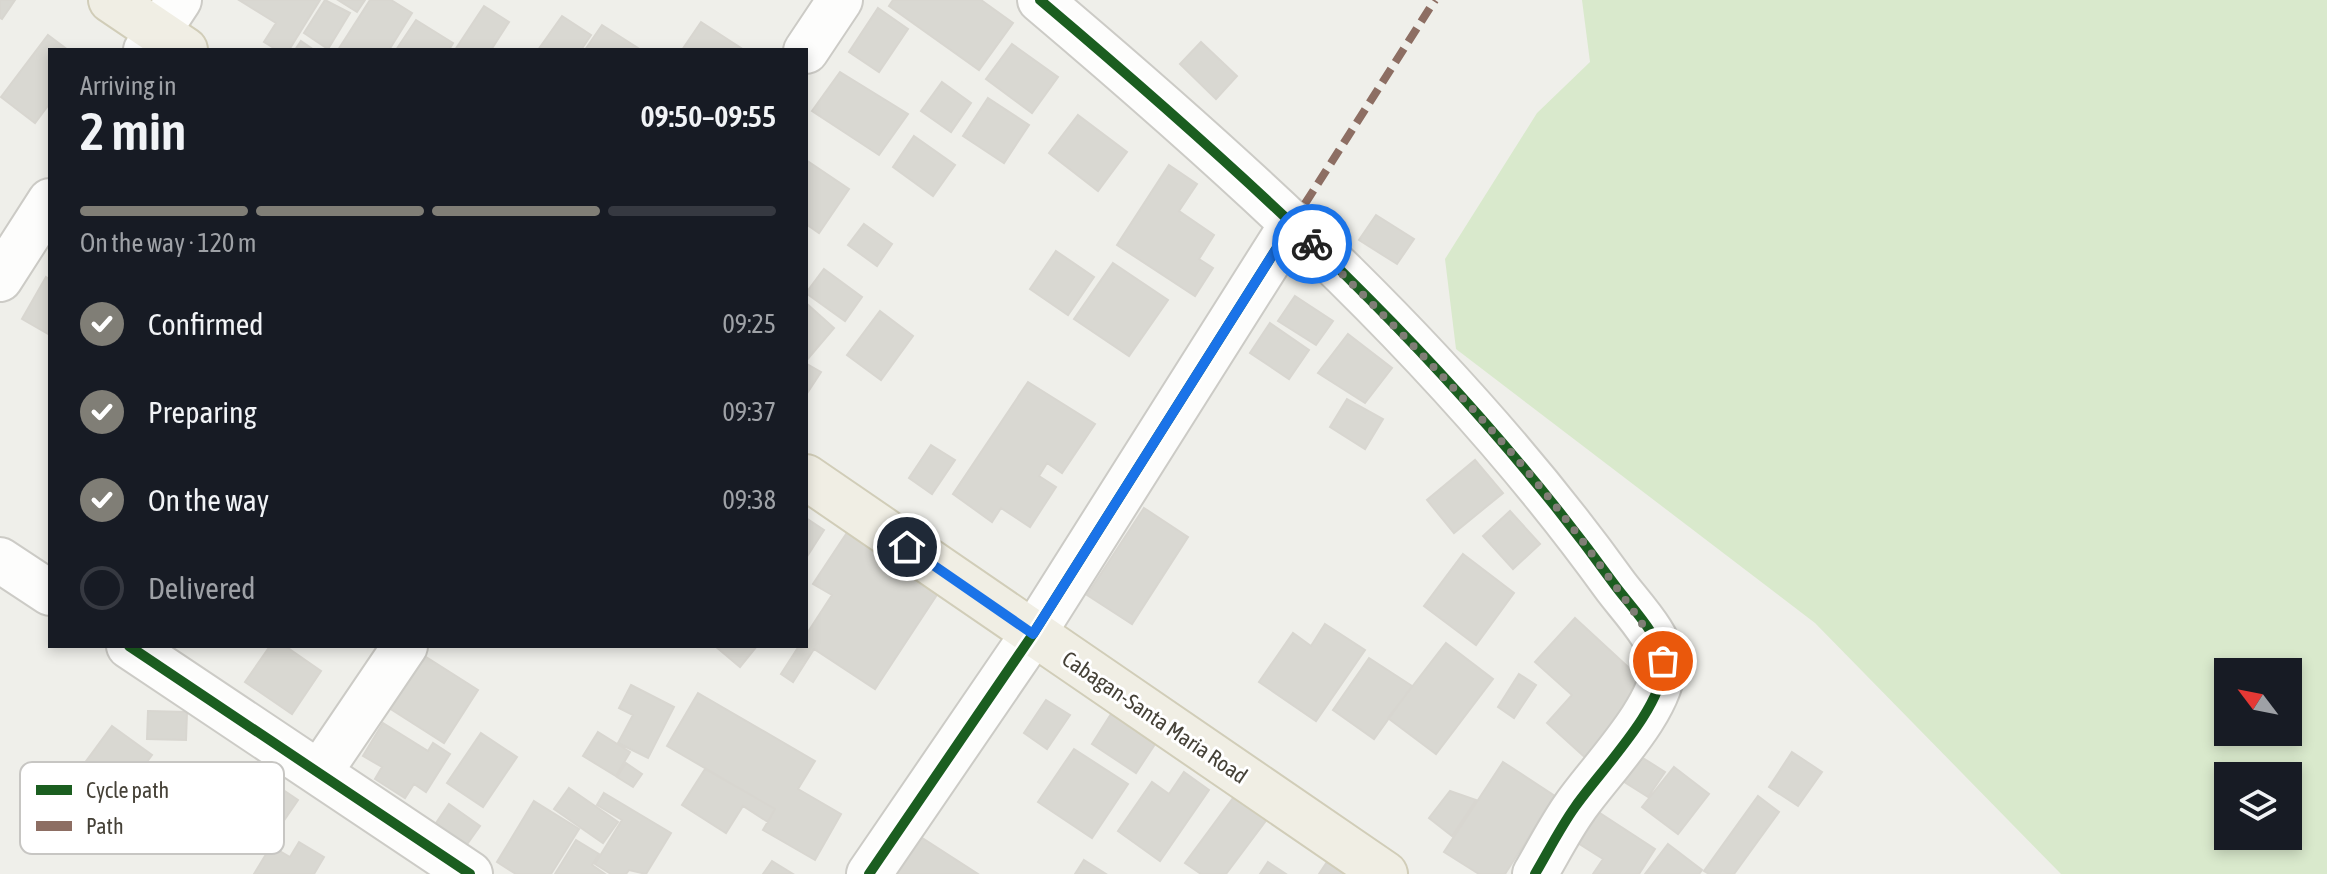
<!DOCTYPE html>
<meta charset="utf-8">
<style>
body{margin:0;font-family:"Asap Condensed",sans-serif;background:#20242c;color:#f1f3f6;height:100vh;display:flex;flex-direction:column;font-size:30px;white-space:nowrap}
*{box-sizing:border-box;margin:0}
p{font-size:26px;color:#9ea1a6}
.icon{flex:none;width:44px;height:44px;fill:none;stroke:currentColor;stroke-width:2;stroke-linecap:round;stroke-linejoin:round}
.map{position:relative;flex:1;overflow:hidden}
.sheet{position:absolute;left:48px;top:48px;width:760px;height:600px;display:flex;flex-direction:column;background:#171b24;border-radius:0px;box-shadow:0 4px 12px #0003}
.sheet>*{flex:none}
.needle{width:52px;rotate:302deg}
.controls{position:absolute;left:2214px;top:658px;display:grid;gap:16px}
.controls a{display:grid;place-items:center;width:88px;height:88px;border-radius:0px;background:#171b24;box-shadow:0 4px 12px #0003;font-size:40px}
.pin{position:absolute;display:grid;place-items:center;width:68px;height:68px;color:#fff;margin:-34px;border:4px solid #fff;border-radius:50%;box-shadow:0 2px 8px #0007}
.courier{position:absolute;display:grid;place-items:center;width:80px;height:80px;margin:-40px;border:6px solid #1a73e8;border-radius:50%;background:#fff;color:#222;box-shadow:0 2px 10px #0007}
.summary em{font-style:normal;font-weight:600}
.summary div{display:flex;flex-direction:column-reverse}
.summary{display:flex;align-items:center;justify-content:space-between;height:136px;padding:0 32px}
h1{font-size:52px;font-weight:600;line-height:60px}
.bar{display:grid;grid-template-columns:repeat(4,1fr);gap:12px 8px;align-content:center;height:96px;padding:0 32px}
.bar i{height:10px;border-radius:6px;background:#363941}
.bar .selected{background:#807e76}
.bar p{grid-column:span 4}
ol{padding:0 32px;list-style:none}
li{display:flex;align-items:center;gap:24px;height:88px}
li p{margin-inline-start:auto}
li .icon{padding:8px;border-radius:50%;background:#807e76;color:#fff;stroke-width:4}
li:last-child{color:#9ea1a6}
li i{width:44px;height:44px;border:4px solid #363941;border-radius:50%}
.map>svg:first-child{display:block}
.green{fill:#d9e9cc;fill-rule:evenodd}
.building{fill:#d9d8d2;stroke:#d8d6d0;stroke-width:2}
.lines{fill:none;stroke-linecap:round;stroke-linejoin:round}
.minor-casing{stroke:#cccbc6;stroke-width:48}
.tertiary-casing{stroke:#cccbc6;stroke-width:48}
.primary-casing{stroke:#d1cdb8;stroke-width:48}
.minor{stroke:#fdfdfc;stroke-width:44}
.tertiary{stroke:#fdfdfc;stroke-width:44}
.primary{stroke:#f0eee4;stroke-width:44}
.quiet{stroke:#8d6e63;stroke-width:8;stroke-dasharray:16 8;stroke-linecap:butt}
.cycleway-casing{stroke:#fff;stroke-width:15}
.cycleway{stroke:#1b5e20;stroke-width:10}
.done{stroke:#807e76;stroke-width:8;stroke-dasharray:0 14.4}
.route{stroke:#1a73e8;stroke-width:10}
.labels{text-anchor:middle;stroke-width:6;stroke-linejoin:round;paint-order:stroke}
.street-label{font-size:22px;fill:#454137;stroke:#fff}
.key{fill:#fff;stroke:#c7c6c3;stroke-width:2}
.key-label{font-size:22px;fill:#454137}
</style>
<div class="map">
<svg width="2327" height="874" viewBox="0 0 2327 874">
<rect width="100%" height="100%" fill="#efefea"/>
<path class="green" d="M1582,0H2327V874H2061L1815,623L1456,349L1445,259L1537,113L1590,62ZM2228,672H2288V732H2228ZM2228,776H2288V836H2228Z"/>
<path class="building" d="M0,0H15L2,19L0,18Z
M239,0H320L289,50H277L264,42L276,23Z
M325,0L350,13L328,49L304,33Z
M338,0H365L357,12Z
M370,0H391L412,13L389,50H338Z
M893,0H981L1013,23L979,70L889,6Z
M484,6L509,22L491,50H455Z
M878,8L908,29L879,72L849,52Z
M562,16L591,35L581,50H538Z
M416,20L453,43L449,50H396Z
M701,22L744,50H682Z
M602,25L641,50H585Z
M48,35L68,50H50V103L35,123L1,97Z
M301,41L314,50H295Z
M1201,42L1237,76L1216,99L1180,64Z
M1012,44L1058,77L1032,113L986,79Z
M840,72L908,114L879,155L812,111Z
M942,82L971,103L951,132L921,111Z
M988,98L1029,125L1004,163L963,136Z
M1078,115L1127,152L1098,191L1049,153Z
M914,136L955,165L933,196L893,167Z
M806,160L849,189L819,233L806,224Z
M1169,165L1197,184L1179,211L1214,235L1199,259L1213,268L1195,296L1117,245Z
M1376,215L1414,239L1397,264L1359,240Z
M864,224L892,244L877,266L848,245Z
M1056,251L1094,277L1068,315L1030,289Z
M1113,263L1168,300L1129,356L1074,319Z
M824,269L862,297L845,321L806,293Z
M46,277L50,280V335L22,319Z
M1295,296L1333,321L1316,345L1278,321Z
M806,303L834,328L806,361Z
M880,311L913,336L881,380L847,355Z
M1270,323L1309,350L1289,379L1250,353Z
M1348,334L1392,368L1365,403L1318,373Z
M807,364L821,372L806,395V365Z
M1028,382L1095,424L1062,473L1047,463L1039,476L1056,487L1030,527L1001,508L992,522L953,494Z
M1347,399L1383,419L1365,449L1330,427Z
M931,445L955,460L932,494L909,478Z
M1475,460L1503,493L1454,533L1427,500Z
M1144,508L1188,537L1132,624L1087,595Z
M1510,511L1540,544L1513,569L1483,536Z
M806,518L824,530L806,558Z
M850,528L942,587L875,689L814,649L793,682L781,674L799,646H806V635L832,595L813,584Z
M1463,554L1514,593L1476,645L1424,606Z
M1575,618L1652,689L1588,760L1547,723L1572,695L1535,662Z
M1325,624L1365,650L1316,721L1259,682L1293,633L1311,646Z
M1446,643L1493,679L1436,754L1388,718Z
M270,646H285L321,671L292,714L245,682Z
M715,646H757L740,667Z
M423,655L478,690L444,743L389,708Z
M1369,658L1412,686L1374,739L1333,710Z
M1519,674L1536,685L1514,718L1498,707Z
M631,685L674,707L648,758L618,743L633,715L619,708Z
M698,693L815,761L798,789L841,814L815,860L763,830L775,809L667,746Z
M1046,700L1070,715L1047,749L1024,733Z
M1120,700L1165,729L1136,773L1092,744Z
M148,711L187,712L186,740L147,739Z
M383,723L428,751L433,743L450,754L426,792L414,784L405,798L375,779L382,767L363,756Z
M112,726L152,755L124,793L84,764Z
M598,732L630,752L616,776L583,756Z
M481,733L517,757L483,807L447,783Z
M1627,748L1665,772L1648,797L1610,773Z
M1074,749L1128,784L1092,838L1038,802Z
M1792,752L1822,772L1798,806L1769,787Z
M1503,762L1555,796L1505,874H1479L1444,852Z
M626,763L642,774L633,787L617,777Z
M1674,767L1709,794L1678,834L1642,807Z
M705,769L775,809L768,822L743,806L726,833L682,805Z
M1184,772L1209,790L1160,861L1118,831L1152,782L1169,794Z
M258,773L298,800L276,832L236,805Z
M569,788L618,822L603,843L554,809Z
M1239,790L1271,814L1226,874H1201L1185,863Z
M1450,791L1476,800L1452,836L1429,818Z
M604,793L671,833L646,874L629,870L626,874H611L595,864L622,820L597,805Z
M1758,796L1779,812L1734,874H1709L1704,871Z
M534,801L579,829L551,874H516L497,862Z
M1583,802L1655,849L1639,874H1593L1603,859L1562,833Z
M449,804L480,826L465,847L434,826Z
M913,832L978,874H887Z
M576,840L599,854L592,865L605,874H555Z
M299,842L324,857L314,874H254L271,846L290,857Z
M1668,844L1702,870L1699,874H1645Z
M1084,860L1106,874H1075Z
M772,861L793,874H763Z
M1268,862L1286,874H1260Z
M1327,862L1344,874H1319Z"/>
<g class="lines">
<g class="minor-casing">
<path id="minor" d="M146,50L179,0
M806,51L840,0
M0,279L50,201
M0,560L50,593
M129,646L470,874
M319,773L405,646
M869,874L1033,634L1292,224"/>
</g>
<g class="tertiary-casing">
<path id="tertiary" d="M1040,0C1248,176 1454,362 1614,584C1629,605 1663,638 1663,665C1663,708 1600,771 1575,807C1560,828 1548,852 1535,874"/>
</g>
<g class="primary-casing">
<path id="primary" d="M111,0L185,50
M806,477L1385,874"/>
</g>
<use href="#minor" class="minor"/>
<use href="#tertiary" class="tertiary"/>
<use href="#primary" class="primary"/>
<path class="quiet" d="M1292,224L1435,0"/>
<g class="cycleway-casing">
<path id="cycleway" d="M1040,0C1248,176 1454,362 1614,584C1629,605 1663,638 1663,665C1663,708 1600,771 1575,807C1560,828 1548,852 1535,874
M129,646L470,874
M869,874L1033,634L1292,224"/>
</g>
<use href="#cycleway" class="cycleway"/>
</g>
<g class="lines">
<path class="done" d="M1312,244C1415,346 1515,446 1600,565C1622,596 1647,626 1663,661"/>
<path class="route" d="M907,547L1033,634L1292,224L1312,244"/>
</g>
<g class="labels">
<g class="street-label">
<text transform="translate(1155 717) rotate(34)" y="8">Cabagan-Santa Maria Road</text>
</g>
</g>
<rect x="20" y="762" width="264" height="92" rx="12" class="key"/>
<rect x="36" y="785" width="36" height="10" fill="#1b5e20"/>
<rect x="36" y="821" width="36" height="10" fill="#8d6e63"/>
<g class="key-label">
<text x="86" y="798">Cycle path</text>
<text x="86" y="834">Path</text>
</g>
</svg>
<div class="controls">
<a><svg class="needle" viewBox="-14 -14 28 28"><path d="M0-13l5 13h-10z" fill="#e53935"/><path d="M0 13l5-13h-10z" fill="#9ea1a6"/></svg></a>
<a><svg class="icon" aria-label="layers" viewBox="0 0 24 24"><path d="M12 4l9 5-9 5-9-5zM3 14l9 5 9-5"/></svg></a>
</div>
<div class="pin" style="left:1663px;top:661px;background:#ea580c"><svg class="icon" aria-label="bag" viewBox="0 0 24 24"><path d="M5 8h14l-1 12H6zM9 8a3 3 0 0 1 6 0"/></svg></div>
<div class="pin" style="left:907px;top:547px;background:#1f2937"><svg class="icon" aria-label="home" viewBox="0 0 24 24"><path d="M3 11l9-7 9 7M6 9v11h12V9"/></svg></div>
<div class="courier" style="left:1312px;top:244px"><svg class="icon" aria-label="bike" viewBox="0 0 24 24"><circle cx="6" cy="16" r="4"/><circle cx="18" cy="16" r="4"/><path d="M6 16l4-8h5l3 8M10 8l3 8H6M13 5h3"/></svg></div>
<section class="sheet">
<div class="summary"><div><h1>2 min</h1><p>Arriving in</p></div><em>09:50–09:55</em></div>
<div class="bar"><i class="selected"></i><i class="selected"></i><i class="selected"></i><i></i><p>On the way · 120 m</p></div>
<ol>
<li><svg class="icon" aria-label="check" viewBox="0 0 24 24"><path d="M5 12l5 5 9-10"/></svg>Confirmed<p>09:25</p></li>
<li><svg class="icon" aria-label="check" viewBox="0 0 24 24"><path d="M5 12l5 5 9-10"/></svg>Preparing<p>09:37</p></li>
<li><svg class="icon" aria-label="check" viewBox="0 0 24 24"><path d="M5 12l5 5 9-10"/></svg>On the way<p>09:38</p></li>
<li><i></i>Delivered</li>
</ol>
</section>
</div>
